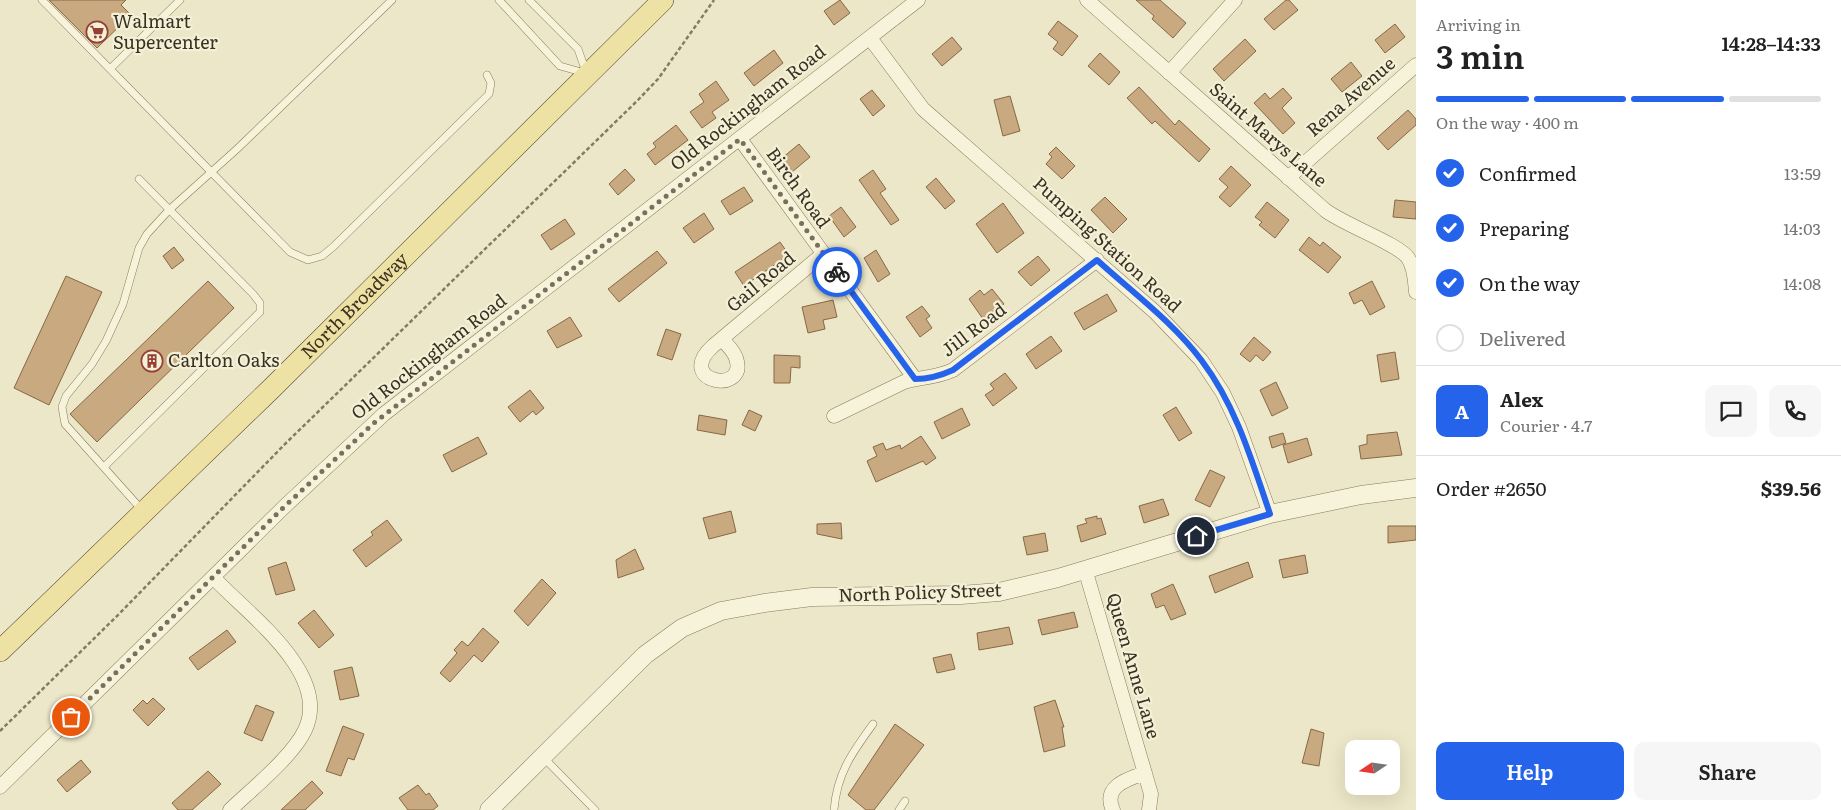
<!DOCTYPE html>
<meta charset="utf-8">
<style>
body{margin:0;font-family:Literata,serif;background:#f6f6f6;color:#222;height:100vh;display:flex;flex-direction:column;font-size:19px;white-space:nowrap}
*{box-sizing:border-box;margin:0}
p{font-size:16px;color:#767676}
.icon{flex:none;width:28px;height:28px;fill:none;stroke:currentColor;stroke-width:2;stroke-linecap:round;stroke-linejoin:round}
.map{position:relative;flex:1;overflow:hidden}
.panel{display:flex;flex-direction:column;background:#fff;width:425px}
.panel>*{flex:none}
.needle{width:32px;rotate:257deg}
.fabs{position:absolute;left:1345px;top:740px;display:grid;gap:10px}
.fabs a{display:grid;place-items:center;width:55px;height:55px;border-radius:10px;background:#fff;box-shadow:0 5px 20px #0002;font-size:25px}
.pin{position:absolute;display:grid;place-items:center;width:42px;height:42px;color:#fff;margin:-21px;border:2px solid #fff;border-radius:50%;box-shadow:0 1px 5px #0007}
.courier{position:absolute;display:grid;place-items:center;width:50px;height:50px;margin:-25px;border:4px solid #2563eb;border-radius:50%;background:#fff;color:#222;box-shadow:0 1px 6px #0007}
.overview em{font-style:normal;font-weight:600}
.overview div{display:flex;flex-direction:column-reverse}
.overview{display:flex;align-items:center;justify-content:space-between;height:85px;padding:0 20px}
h1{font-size:32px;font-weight:600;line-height:38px}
.bar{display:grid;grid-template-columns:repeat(4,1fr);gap:8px 5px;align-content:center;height:60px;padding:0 20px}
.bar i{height:6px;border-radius:4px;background:#e0e0e0}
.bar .selected{background:#2563eb}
.bar p{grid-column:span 4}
.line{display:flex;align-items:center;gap:12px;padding:0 20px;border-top:1px solid #e0e0e0}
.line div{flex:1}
.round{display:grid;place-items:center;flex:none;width:52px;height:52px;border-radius:10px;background:#f6f6f6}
ol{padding:0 20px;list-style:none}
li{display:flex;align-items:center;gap:15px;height:55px}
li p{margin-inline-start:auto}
li .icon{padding:5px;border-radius:50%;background:#2563eb;color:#fff;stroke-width:4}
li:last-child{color:#767676}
li i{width:28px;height:28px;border:2px solid #e0e0e0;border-radius:50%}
.primary-button{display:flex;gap:10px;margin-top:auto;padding:10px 20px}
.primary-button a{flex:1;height:58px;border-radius:10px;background:#2563eb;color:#fff;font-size:20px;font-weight:600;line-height:58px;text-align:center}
.primary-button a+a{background:#f6f6f6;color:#222}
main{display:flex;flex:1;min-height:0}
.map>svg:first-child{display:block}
.building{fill:#c8a980;stroke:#866845}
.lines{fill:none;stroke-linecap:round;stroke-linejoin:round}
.service-casing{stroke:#887a5e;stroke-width:8}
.minor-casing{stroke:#887a5e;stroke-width:15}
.tertiary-casing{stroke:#887a5e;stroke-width:19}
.primary-casing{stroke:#564832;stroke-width:22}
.path{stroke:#887a5e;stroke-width:2.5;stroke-dasharray:4 2.5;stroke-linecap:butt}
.service{stroke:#f7f3db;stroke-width:7}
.minor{stroke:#f7f3db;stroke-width:14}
.tertiary{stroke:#f7f3db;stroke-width:18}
.primary{stroke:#ede1a3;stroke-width:21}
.done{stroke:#78705b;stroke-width:5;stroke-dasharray:0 9}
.route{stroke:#2563eb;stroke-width:6}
.labels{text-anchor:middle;stroke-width:4.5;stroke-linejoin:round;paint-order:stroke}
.poi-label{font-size:18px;fill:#393021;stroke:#f4f0d7;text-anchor:start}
.street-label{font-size:18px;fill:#393021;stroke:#f4f0d7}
</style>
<main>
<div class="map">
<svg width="1416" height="810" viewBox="0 0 1416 810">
<rect width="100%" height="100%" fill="#ece7c8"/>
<path class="building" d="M49,0H126L121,5L131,15L97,48Z
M840,0L850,13L834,25L824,11Z
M1136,0H1160L1186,23L1173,38L1152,19L1154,16Z
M1286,0H1289L1298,10L1274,30L1264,19Z
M1058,21L1078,36L1062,56L1053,49L1058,42L1048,34Z
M1395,24L1405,37L1385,53L1375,40Z
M952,37L962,49L942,66L932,54Z
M1245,39L1256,51L1224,81L1213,69Z
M774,50L783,63L754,86L744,73Z
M1100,53L1120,72L1109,85L1088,66Z
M1351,62L1362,76L1342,92L1331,79Z
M716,81L729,100L712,112L716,118L702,128L690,112L704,102L699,94Z
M1139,87L1175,125L1179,120L1210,149L1199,162L1155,121L1152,124L1127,98Z
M1283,88L1292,98L1282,108L1295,123L1283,134L1254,103L1265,93L1270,99Z
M872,90L885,106L873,116L860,99Z
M1010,96L1020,131L1003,136L994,100Z
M1408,110L1416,119V125L1388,150L1377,138Z
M676,125L688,140L655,165L647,154L656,147L653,143Z
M799,144L810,157L792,172L781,159Z
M1056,147L1075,166L1062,179L1046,164L1052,157L1049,154Z
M1231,166L1251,185L1230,207L1219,197L1228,187L1219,179Z
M625,169L635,180L618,195L609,184Z
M873,170L886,189L880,193L899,220L891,225L859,180Z
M936,178L955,201L945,209L926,187Z
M744,187L753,201L730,215L721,201Z
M1105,197L1127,219L1113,233L1091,210Z
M1395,200L1416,202V219L1393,217Z
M1267,202L1289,220L1275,238L1259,225L1262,222L1255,217Z
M1003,203L1024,233L997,253L976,224Z
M841,207L856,227L844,237L829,216Z
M704,213L714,229L694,243L683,228Z
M565,219L575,234L551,250L541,235Z
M1309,237L1320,246L1323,242L1341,257L1328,273L1299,250Z
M780,242L789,255L744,286L735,272Z
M174,247L184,260L172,269L163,256Z
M876,250L890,274L878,282L864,258Z
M657,251L667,263L619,302L608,289Z
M1038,256L1050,270L1031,286L1018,272Z
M66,276L102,292L49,405L14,388Z
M208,281L234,308L97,442L70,414Z
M1372,281L1385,307L1370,315L1362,300L1354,304L1349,293Z
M992,289L1004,304L983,319L969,299L980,290L984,295Z
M1107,294L1117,311L1084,330L1074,313Z
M833,300L837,317L823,320L825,329L808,333L802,307Z
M922,306L930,316L926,319L932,328L920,337L906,317Z
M570,317L582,336L557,348L547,331Z
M666,329L681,334L672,360L657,355Z
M1051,336L1062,351L1036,369L1026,354Z
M1254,337L1271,352L1263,361L1256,355L1250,362L1240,354Z
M1395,352L1399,379L1381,382L1377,355Z
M774,355L800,356V368L791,367L790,383H774Z
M1005,373L1017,388L993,406L985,395L994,389L990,384Z
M1276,382L1288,408L1272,416L1260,390Z
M530,390L544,408L536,415L533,411L520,422L508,407Z
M1176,407L1192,433L1179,441L1163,415Z
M962,408L970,425L942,439L934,422Z
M749,410L762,416L755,431L742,425Z
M699,415L727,420L725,435L697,430Z
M1397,432L1402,455L1361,459L1359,446L1367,444V435Z
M1283,433L1286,443L1272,448L1269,437Z
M921,436L936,458L926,465L923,461L876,482L867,461L877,456L873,447L883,443L886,450L900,445L901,449Z
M478,437L487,454L452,472L443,455Z
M1307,438L1312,455L1288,463L1283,445Z
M1210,470L1225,477L1210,507L1195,500Z
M1163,499L1169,515L1144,523L1139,506Z
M731,511L736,532L709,539L703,518Z
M1097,516V519L1101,518L1106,534L1081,542L1077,526L1087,523L1085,519Z
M387,520L402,540L366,567L353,550L373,535L371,532Z
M841,523L842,539L817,534V524Z
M1388,526H1416V540L1388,543Z
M1045,533L1048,551L1027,555L1023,537Z
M635,549L644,569L618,578L616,560Z
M1305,555L1308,573L1283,578L1279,560Z
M286,562L295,590L276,595L268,568Z
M1248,562L1253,577L1215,593L1209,576Z
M542,579L556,593L528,626L514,611Z
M1173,584L1186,614L1171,620L1164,605L1156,608L1151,594Z
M314,610L334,635L319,648L298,623Z
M1074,612L1078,627L1042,635L1038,620Z
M1009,627L1013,644L979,650L977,633Z
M483,628L499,642L482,662L474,655L450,682L440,673L457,653L454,650L462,641L468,646Z
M227,630L236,642L198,670L189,658Z
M951,654L955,669L937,673L933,658Z
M352,667L359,696L340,700L334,671Z
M153,698L165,709L148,726L133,710L143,700L147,704Z
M1055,700L1064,727H1062L1065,746L1044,752L1034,707Z
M256,705L274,712L262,741L244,733Z
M895,724L924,745L874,810H866L848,795Z
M343,726L364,734L354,760L348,758L341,776L326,771Z
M1311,729L1324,733L1319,766L1302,763Z
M81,760L91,772L67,792L57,780Z
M208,771L221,784L192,810H178L172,803Z
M312,781L323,793L305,810H281Z
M418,785L426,795L429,793L438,806L433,810H408L399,798Z"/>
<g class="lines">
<g class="service-casing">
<path id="service" d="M42,0L290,252L308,260L322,256L333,247L489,94L491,83L487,75
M499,0L560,66L585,73
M529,0L578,49L586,72
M110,69L180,0
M105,466L260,312V303L253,294L139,179
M142,510L65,424L62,407L66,396L92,364L106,341L123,304L139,248L147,234L169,210L237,149L392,0
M544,758L595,810
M834,810C837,773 852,753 873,724
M899,810L905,801"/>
</g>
<g class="minor-casing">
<path id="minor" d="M1087,0L1325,210C1344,225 1399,244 1408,258C1415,268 1415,282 1416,292
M870,38L923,109L1155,312L1201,360L1223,393L1239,427L1270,514
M1169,73L1235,0
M740,139L915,379
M1288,178L1416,65
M722,339C727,345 734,351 736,358C749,396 673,382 713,346L823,254
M834,416L904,382C921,377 936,378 953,370L1097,260
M1085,569L1151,794L1149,810
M213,577C246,613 332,673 305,730C293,756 252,789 230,810
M0,787L284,507L384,414L918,0
M1113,810C1102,786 1128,779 1145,773"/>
</g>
<g class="tertiary-casing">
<path id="tertiary" d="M489,810L645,655L682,628L721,611L764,603L812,597L961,595L999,592L1058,578L1270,514L1361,495L1416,488"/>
</g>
<g class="primary-casing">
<g id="primary">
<path id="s1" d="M0,651L272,388L663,0"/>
</g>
</g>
<path class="path" d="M0,731L119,614L285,444L638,100L658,79L714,0"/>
<use href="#service" class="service"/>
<use href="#minor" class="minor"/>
<use href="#tertiary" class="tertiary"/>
<use href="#primary" class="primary"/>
</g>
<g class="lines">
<path class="done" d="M71,717L284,507L374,423L740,139L837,272"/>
<path class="route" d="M837,272L915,379C929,379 940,376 953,370L1097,260C1132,292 1173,322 1202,361C1236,406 1252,461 1270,514L1196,536"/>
</g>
<defs>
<g id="supermarket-ring" transform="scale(1.125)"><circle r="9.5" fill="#f4f0d7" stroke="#943f31" stroke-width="1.5"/><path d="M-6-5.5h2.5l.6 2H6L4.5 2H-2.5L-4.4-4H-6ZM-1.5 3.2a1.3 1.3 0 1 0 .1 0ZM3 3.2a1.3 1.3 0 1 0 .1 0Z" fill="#943f31"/></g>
<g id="building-ring" transform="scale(1.125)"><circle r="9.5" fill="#f4f0d7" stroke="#943f31" stroke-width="1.5"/><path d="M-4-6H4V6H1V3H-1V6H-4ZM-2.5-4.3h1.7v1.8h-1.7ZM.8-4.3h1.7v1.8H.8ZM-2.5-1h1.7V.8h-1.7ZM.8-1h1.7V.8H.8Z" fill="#943f31"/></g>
</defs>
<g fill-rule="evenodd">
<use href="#supermarket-ring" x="97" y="32"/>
<use href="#building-ring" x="152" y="361"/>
</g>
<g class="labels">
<g class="poi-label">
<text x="113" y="28">Walmart<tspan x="113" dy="21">Supercenter</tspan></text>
<text x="168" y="367">Carlton Oaks</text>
</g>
<g class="street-label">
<text transform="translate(1351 97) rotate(-41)" y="6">Rena Avenue</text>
<text transform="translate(748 108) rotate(-38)" y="6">Old Rockingham Road</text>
<text transform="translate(1268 135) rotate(41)" y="6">Saint Marys Lane</text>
<text transform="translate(798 188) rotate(54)" y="6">Birch Road</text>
<text transform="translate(1107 245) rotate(42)" y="6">Pumping Station Road</text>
<text transform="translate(761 282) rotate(-40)" y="6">Gail Road</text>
<text dy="6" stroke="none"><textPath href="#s1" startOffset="495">North Broadway</textPath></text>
<text transform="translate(974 330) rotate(-37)" y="6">Jill Road</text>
<text transform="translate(429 357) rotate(-38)" y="6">Old Rockingham Road</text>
<text transform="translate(920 593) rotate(-2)" y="6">North Policy Street</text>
<text transform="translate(1133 666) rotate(74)" y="6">Queen Anne Lane</text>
</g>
</g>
</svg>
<div class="fabs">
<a><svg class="needle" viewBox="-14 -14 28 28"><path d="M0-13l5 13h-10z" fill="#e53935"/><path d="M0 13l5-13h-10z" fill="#767676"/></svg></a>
</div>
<div class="pin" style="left:71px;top:717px;background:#ea580c"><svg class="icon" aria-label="bag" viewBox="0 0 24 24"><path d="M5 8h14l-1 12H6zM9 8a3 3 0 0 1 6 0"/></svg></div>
<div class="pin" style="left:1196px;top:536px;background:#1f2937"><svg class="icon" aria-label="home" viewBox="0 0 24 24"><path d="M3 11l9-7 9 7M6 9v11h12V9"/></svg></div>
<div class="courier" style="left:837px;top:272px"><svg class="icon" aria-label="bike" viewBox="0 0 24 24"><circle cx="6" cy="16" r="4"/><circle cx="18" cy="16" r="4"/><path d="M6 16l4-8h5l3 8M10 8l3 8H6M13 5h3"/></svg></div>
</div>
<section class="panel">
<div class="overview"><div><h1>3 min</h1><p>Arriving in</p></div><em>14:28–14:33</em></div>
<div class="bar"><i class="selected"></i><i class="selected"></i><i class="selected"></i><i></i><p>On the way · 400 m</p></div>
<ol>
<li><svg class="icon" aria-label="check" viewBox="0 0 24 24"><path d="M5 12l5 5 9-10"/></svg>Confirmed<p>13:59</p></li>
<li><svg class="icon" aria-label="check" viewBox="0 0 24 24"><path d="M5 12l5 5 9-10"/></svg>Preparing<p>14:03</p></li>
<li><svg class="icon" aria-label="check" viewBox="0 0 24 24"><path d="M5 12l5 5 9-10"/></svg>On the way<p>14:08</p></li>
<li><i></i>Delivered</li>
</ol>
<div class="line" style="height:90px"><b class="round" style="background:#2563eb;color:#fff">A</b><div><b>Alex</b><p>Courier · 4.7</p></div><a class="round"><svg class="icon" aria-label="chat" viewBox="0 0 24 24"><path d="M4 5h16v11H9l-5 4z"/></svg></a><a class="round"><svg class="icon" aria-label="phone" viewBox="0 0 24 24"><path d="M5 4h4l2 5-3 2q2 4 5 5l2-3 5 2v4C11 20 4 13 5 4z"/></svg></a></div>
<div class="line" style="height:65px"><div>Order #2650</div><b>$39.56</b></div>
<div class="primary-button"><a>Help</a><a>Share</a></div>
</section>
</main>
